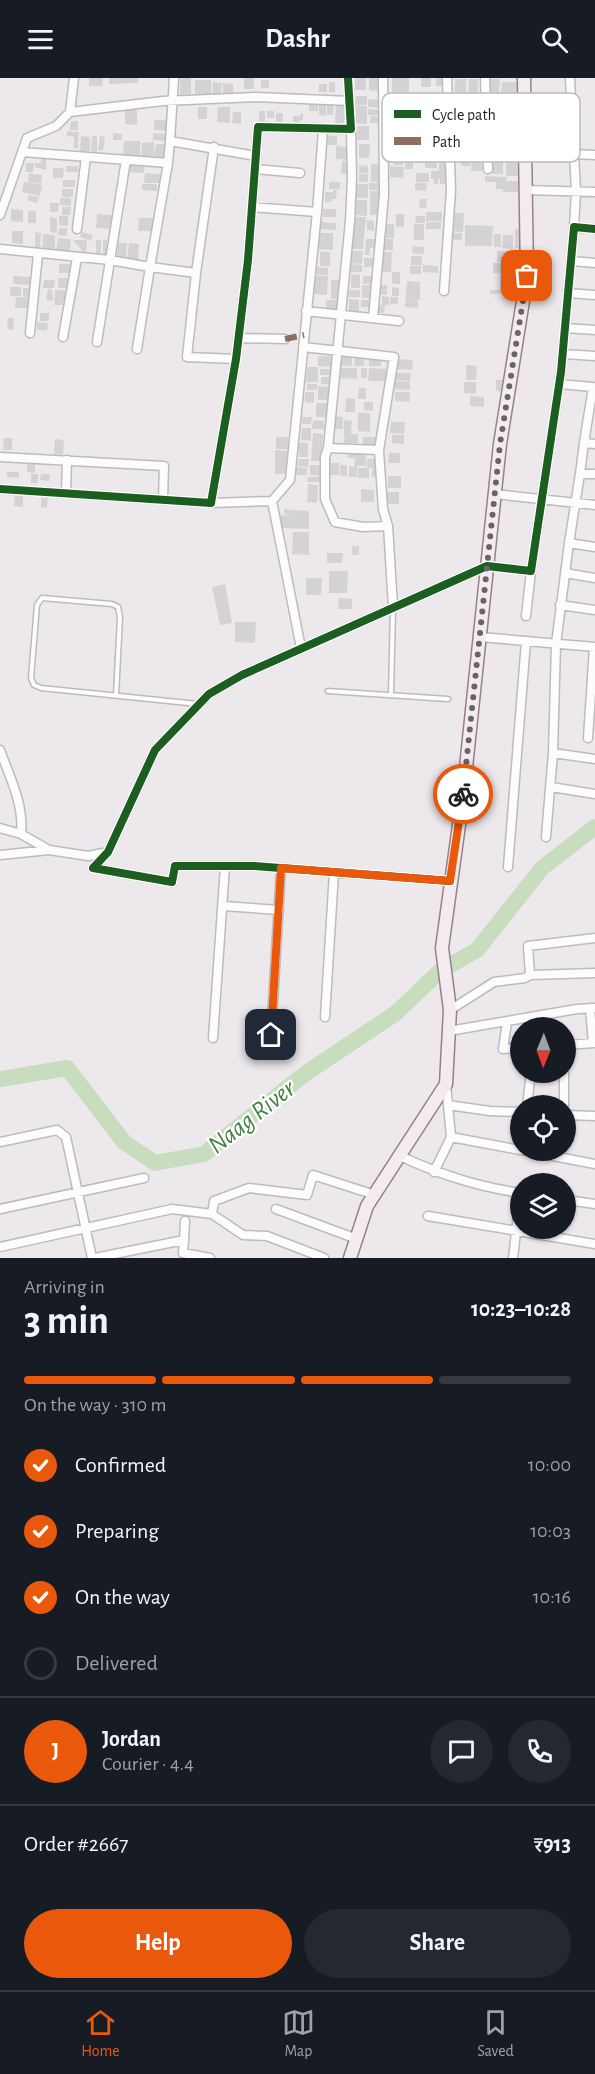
<!DOCTYPE html>
<meta charset="utf-8">
<style>
body{margin:0;font-family:"Alegreya Sans",sans-serif;background:#242831;color:#f1f3f6;height:100vh;display:flex;flex-direction:column;font-size:22px;white-space:nowrap}
*{box-sizing:border-box;margin:0}
p{font-size:20px;color:#9ea1a6}
.icon{flex:none;width:33px;height:33px;fill:none;stroke:currentColor;stroke-width:2;stroke-linecap:round;stroke-linejoin:round}
.map{position:relative;height:1180px;overflow:hidden}
.details{display:flex;flex-direction:column;background:#171b24;flex:1}
.details>*{flex:none}
.needle{width:39px;rotate:181deg}
.tools{position:absolute;left:510px;top:939px;display:grid;gap:12px}
.tools a{display:grid;place-items:center;width:66px;height:66px;border-radius:50%;background:#171b24;box-shadow:0 2px 4px #0004;font-size:30px}
.pin{position:absolute;display:grid;place-items:center;width:51px;height:51px;color:#fff;margin:-26px;border-radius:12px;box-shadow:0 3px 9px #0006}
.courier{position:absolute;display:grid;place-items:center;width:60px;height:60px;margin:-30px;border:4px solid #ea580c;border-radius:50%;background:#fff;color:#222;box-shadow:0 2px 8px #0007}
.headline em{font-style:normal;font-weight:700}
.headline div{display:flex;flex-direction:column-reverse}
.headline{display:flex;align-items:center;justify-content:space-between;height:102px;padding:0 24px}
h1{font-size:39px;font-weight:700;line-height:45px}
.bar{display:grid;grid-template-columns:repeat(4,1fr);gap:9px 6px;align-content:center;height:72px;padding:0 24px}
.bar i{height:8px;border-radius:4px;background:#363941}
.bar .current{background:#ea580c}
.bar p{grid-column:span 4}
.line{display:flex;align-items:center;gap:15px;padding:0 24px;border-top:2px solid #363941}
.line div{flex:1}
.round{display:grid;place-items:center;flex:none;width:63px;height:63px;border-radius:32px;background:#242831}
ol{padding:0 24px;list-style:none}
li{display:flex;align-items:center;gap:18px;height:66px}
li p{margin-inline-start:auto}
li .icon{padding:6px;border-radius:50%;background:#ea580c;color:#fff;stroke-width:4}
li:last-child{color:#9ea1a6}
li i{width:33px;height:33px;border:3px solid #363941;border-radius:50%}
.button{display:flex;gap:12px;margin-top:auto;padding:12px 24px}
.button a{flex:1;height:69px;border-radius:36px;background:#ea580c;color:#fff;font-size:24px;font-weight:700;line-height:69px;text-align:center}
.button a+a{background:#242831;color:#f1f3f6}
header{display:flex;justify-content:space-between;align-items:center;height:78px;padding:0 24px;background:#171b24;font-size:27px;font-weight:700}
.tab-bar{display:flex;justify-content:space-around;align-items:center;height:84px;border-top:2px solid #363941;background:#171b24;font-size:16px;color:#9ea1a6}
.tab-bar a{display:grid;justify-items:center;gap:3px}
.tab-bar .current{color:#ea580c}
.map>svg:first-child{display:block}
.lines{fill:none;stroke-linecap:round;stroke-linejoin:round}
.river{stroke:#c7ddbe;stroke-width:16}
.building{fill:#d5d2d5}
.lane-casing{stroke:#bdbbbd;stroke-width:7}
.street-casing{stroke:#bdbbbd;stroke-width:11}
.secondary-casing{stroke:#96818a;stroke-width:15}
.lane{stroke:#fcfcfc;stroke-width:4}
.street{stroke:#fcfcfc;stroke-width:8}
.secondary{stroke:#f3ebef;stroke-width:12}
.quiet{stroke:#8d6e63;stroke-width:6;stroke-dasharray:12 6;stroke-linecap:butt}
.cycleway-casing{stroke:#fff;stroke-width:11}
.cycleway{stroke:#1b5e20;stroke-width:8}
.done{stroke:#676567;stroke-width:6;stroke-dasharray:0 10.8}
.route{stroke:#ea580c;stroke-width:8}
.labels{text-anchor:middle;stroke-width:4.5;stroke-linejoin:round;paint-order:stroke}
.water-label{font-size:26px;font-style:italic;fill:#438142;stroke:#fff}
.key{fill:#fff;stroke:#bcbcbc;stroke-width:1.5}
.key-label{font-size:16px;fill:#1f1f1f}
</style>
<header><svg class="icon" aria-label="menu" viewBox="0 0 24 24"><path d="M4 6h16M4 12h16M4 18h16"/></svg>Dashr<svg class="icon" aria-label="search" viewBox="0 0 24 24"><circle cx="10" cy="10" r="6"/><path d="M15 15l6 6"/></svg></header>
<div class="map">
<svg width="595" height="1180" viewBox="0 0 595 1180">
<rect width="100%" height="100%" fill="#ede8ec"/>
<g class="lines">
<path class="river" d="M0,1001L67,990L124,1064L155,1085L204,1076L306,995L396,935L440,893L477,872L542,790L595,749"/>
</g>
<path class="building" d="M89,0H103L102,8H89Z
M109,0H138V5L109,6Z
M180,0H191V16H180Z
M244,0H254V11H244Z
M355,0H366V12H355Z
M369,0H378V13L369,12Z
M392,0H409V14H392Z
M421,0H431V9H421Z
M436,0H445L444,8H436Z
M455,1H466V18L455,17Z
M469,1H478V19H468Z
M489,1H500L499,15L489,14Z
M195,2H211V16H195Z
M261,2H269V10H261Z
M213,4L222,5L221,17L212,16Z
M329,4H335V14H329Z
M502,4H517V16H501Z
M223,5L233,6V17L223,16Z
M319,6H327V14H319Z
M356,18H367V27H356Z
M368,21L379,22V30L368,29Z
M327,23H334L333,37H327Z
M309,24H318V33H309Z
M319,25H326V38L319,37Z
M336,25L344,26V45H335Z
M356,28H367V46L355,45Z
M198,29H207V41H198Z
M218,29H230V45L217,44Z
M125,31L137,32V47L125,46Z
M368,31L379,32V37H368Z
M259,33H265V45H259Z
M267,33H274V40H267Z
M233,34H241V46L232,45Z
M276,35H283V46H276Z
M300,36H303V42H300V47H293V38H300Z
M371,38L380,39V45H370Z
M154,42H168V53L154,52Z
M71,43H78V52H70Z
M358,48H369V62H357Z
M67,53L79,54L78,70H74V59L67,58Z
M113,55L122,56V62H113Z
M153,55L168,56V63L153,62Z
M81,58L90,59V73H80Z
M92,58H97V74L91,73Z
M100,58L105,59L103,73L98,72Z
M328,58H337V67H328Z
M124,63H140V78L123,77Z
M154,64V78H141L142,65Z
M156,66H166L164,81L154,79Z
M359,66H370L369,80H359Z
M336,68L349,69V82L336,81Z
M461,73H471L470,88H461Z
M439,74H449L448,93H446V101L443,102L448,103V106H440V101H438V106H434V101H431V93H439Z
M394,75L403,76V87H394Z
M425,76H437V90H425Z
M41,79H46V92L35,89V85H41Z
M472,79L482,80V93H471Z
M492,82H503V96H492Z
M342,83H350V96H341Z
M405,84H413V91H405Z
M506,84L519,85V98H506Z
M26,85H34L33,94H26Z
M371,86H382L381,104H371Z
M130,87L144,88V95L130,94Z
M359,87L368,88V95H359Z
M66,88H78V94H66Z
M390,88L404,89L403,100L390,99Z
M53,90H64L63,100H53Z
M29,95L42,97L41,106L28,104Z
M145,95L160,96V105H144Z
M416,95H429V104H416Z
M359,96H368V104H359Z
M485,98L507,99L506,103H518V114H503V111H496V104H485Z
M63,102H75V109H63Z
M24,104L42,107L40,118L22,114Z
M329,104H340V111H329Z
M369,105H381V112H369Z
M415,105H427L426,113L415,112Z
M142,106H157V113L142,112Z
M356,106H368V120H356Z
M62,111H73V119H62Z
M333,112H337L336,121H332L331,124H325V114H333Z
M370,113H380L379,137H370Z
M29,117L39,119L37,125L27,122Z
M60,120H71V128L60,127Z
M420,121H427L426,130H419Z
M356,122H367V138L356,137Z
M50,125H59L58,134H50Z
M62,129H71L70,137H62Z
M11,131L23,132V144L11,143Z
M323,131H336V139H323Z
M28,133H36V145H28Z
M426,134H442V143H426Z
M451,135H464L463,154L451,153Z
M97,136L112,137L111,151L96,150Z
M396,136H404V149H396Z
M59,138H68V148L59,147Z
M416,138H425V145H415Z
M50,139L57,140V155L50,154Z
M355,139H366L363,171H352Z
M139,140H153V153H138Z
M367,142L374,143V153L367,152Z
M321,144L336,145V152L321,151Z
M426,144H441V151H426Z
M386,146H394V160H386Z
M414,146H424V162H414Z
M465,147L493,148L492,168H465Z
M59,150H67V158L58,157Z
M515,151H520V170H515Z
M12,153H23V166L12,165Z
M35,154L41,155L40,171L35,170Z
M82,154L93,157L91,163L80,159Z
M320,155H333V172L318,171Z
M453,155H462V162H453Z
M43,156L55,157V174H42Z
M494,156H501V169H494Z
M503,157H513V171L502,170Z
M58,160L71,161L70,175L56,174Z
M366,161H375V170H370L369,177H365Z
M384,161H393V172H384Z
M73,162H87L86,177Z
M96,162H101V175H96Z
M103,162H107V178H103Z
M118,165H127L126,181H117Z
M129,165L139,166L138,185L127,184Z
M413,168L424,169V176L412,175Z
M351,173H363L362,186L350,185Z
M497,173H515V184H497Z
M320,174H330V188H320Z
M383,174H392L391,194H382Z
M411,178H422V187H411Z
M364,180H374L373,189H364Z
M493,185H511V196L493,195Z
M59,186H71L70,195H59Z
M350,186L362,187V194H350Z
M512,186H520L519,202H512Z
M423,187L438,188V195L423,194Z
M410,188H421V196H410Z
M317,189L328,190V197H317Z
M392,194H400V206H392Z
M351,196L360,197V210H351Z
M13,198L34,199L33,207L13,206Z
M316,198H328L327,217L314,216Z
M363,198H373V206H363Z
M500,198H509V214L490,216V212H500Z
M58,200H68L67,210H58Z
M44,202H55L54,210H43Z
M331,202H340L339,221H331Z
M407,203L420,204V222H410L418,223V230L405,229Z
M512,204H518V219H512Z
M362,207H373V212H365L372,213V220H362Z
M378,207H387V217L378,216Z
M10,209H21V218H10Z
M392,209L399,210V218H392Z
M23,210H31L30,219H23Z
M48,211H52L53,223L46,222Z
M55,212H65V227H54Z
M349,212H360V219H349Z
M382,218L389,219V227H385L384,235H377V227H382Z
M16,219L30,220V230H15Z
M390,219H398V226H390Z
M349,221L359,222V234H349Z
M326,222H338V231H326Z
M361,222H372V229H361Z
M40,235H49V243H40Z
M8,240H14L13,252L7,251Z
M37,244L48,245L47,252H37Z
M340,276H352V288L340,287Z
M355,277H364V288H354Z
M318,278H331V289L318,288Z
M369,279H381V288H369Z
M396,281L413,282L412,292L396,291Z
M466,287L477,288L476,302H466Z
M307,289H318V304H306Z
M341,290H357V301L341,300Z
M361,290H367V300H361Z
M369,290L387,291V303H368Z
M320,291H331L330,297H320Z
M396,295H411L410,303L396,302Z
M321,299H330V306H321Z
M496,302H503L502,314L496,313Z
M395,303L410,304V312L395,311Z
M464,304H476V316L464,315Z
M307,306H317V312H307Z
M318,308L329,309L328,322H318Z
M359,310H366V321H358Z
M305,314H314V325L305,324Z
M395,314H410L409,324L395,323Z
M470,318L484,319V329L470,328Z
M346,320L355,321V334H345Z
M364,324H373V333L364,332Z
M316,325H329L328,339H316Z
M358,335H370V354L358,353Z
M333,338L343,339V351H333Z
M302,339H312L311,346H302Z
M313,342L324,343V351H312Z
M344,342L352,343L351,356H358V365H344Z
M391,344H405L404,356L390,355Z
M302,350H311V363L301,362Z
M313,355L323,356L321,383H311Z
M392,357H404V366L392,365Z
M276,359H288V371H276Z
M363,359H376V368H363Z
M4,360H12V372H3Z
M55,361L64,362L63,376H54Z
M299,365H308V379H299Z
M275,372L287,373L286,396H275Z
M348,372L366,373V388H357V399H349V388L354,389L355,380H348Z
M389,375H400V385H388Z
M299,381H309L308,389L298,388Z
M367,381H377V399H372V390H369V400H358V390H367Z
M27,384H35V395L27,394Z
M329,385H339V397H329Z
M310,387H321V398L310,397Z
M340,387H347V398H340Z
M296,389L307,390V397H296Z
M7,394H19V400L7,399Z
M31,396H38V405H31Z
M41,396H50L49,403L40,402Z
M388,398H401V410H388Z
M308,399H320V404H307Z
M308,406L318,407L317,425L307,424Z
M361,411L374,412V424H361Z
M387,414H399V426H386Z
M15,416H23V429L14,428Z
M41,419L48,420L47,430L41,429Z
M284,431L309,433V451L280,450L281,437L294,438L284,436Z
M293,454H309V477L292,476Z
M352,468H359V477H352Z
M327,475H343L342,485H327Z
M329,493H348L347,515H329Z
M306,500H322L321,517H306Z
M225,506L232,545L220,547L212,509Z
M339,520L352,521V531H338Z
M235,544H256L255,565L235,564Z"/>
<g class="lines">
<g class="lane-casing">
<path id="lane" d="M328,613L448,621
M391,617L393,530
M116,618L120,539L118,529L112,526L42,520L37,527L31,600L34,607L41,610C93,615 146,621 198,626"/>
</g>
<g class="street-casing">
<path id="street" d="M485,0L488,91
M570,0L574,76
M70,34L74,0
M351,51L352,100L350,143L328,370L325,379V421L335,444L363,449L388,448
M170,63L174,0
M22,74L168,85L170,63L256,78
M255,91L300,95
M526,112L595,114
M252,129L317,134L323,52
M0,137L27,60L56,48L70,34L163,23L256,19L350,23
M574,149L576,113L574,76L595,77
M77,151L86,79
M0,171L110,182L150,189L168,85
M571,183L595,185
M196,195L214,69
M444,213L451,112L447,0
M568,215L595,217
M306,233L399,243
M373,240L384,117L383,0
M565,250L595,252
M30,255L38,176
M63,259L77,180
M238,260L285,261
M97,264L126,82
M303,269L394,279L379,372L328,370
M137,271L150,189L196,195L187,279L236,281
M563,276L595,278
M559,306L593,309L584,365L595,366
M379,372L383,431L388,448L393,529
M0,379L164,388L163,421
M580,396L584,365
M0,411L211,425L236,281L248,182L258,49L351,51L348,0
M66,415L67,382
M495,416L595,427
M272,423L301,570
M211,425L272,423L290,402L317,134
M569,465L595,469
M565,495L595,500
M560,527L595,532
M526,538L531,493
M480,559L595,569
M588,660L594,569
M0,672C10,700 24,726 21,756L49,772
M553,675L595,681
M551,709L595,716
M0,750L21,756
M546,759L553,675L556,566L569,465L580,396H595
M0,777L49,772L88,778L108,774
M508,789L526,563
M450,803L254,788H175L172,804L93,790L108,774L155,672L209,616L242,597L487,488L531,493L561,294L574,149L595,151
M223,828L279,832
M530,897L528,868L595,860
M590,930L593,965
M450,932L494,904L525,900L530,897L595,895
M325,939L334,794
M507,944L503,971L520,970
M449,953L577,931L595,930
M271,958L281,790
M213,960L225,788
M566,967L595,965
M448,1027L490,1033L520,1034
M527,1028L531,994
M564,1028V994
M566,1037L595,1038
M451,1059L520,1072
M0,1064L57,1052L66,1059L92,1180
M522,1072L595,1086
M400,1078C441,1097 476,1108 520,1115
M434,1094L451,1059L446,1006
M566,1122L595,1126
M0,1131L144,1100
M276,1131L357,1161
M212,1136L214,1123L249,1110L307,1117L313,1097L375,1117
M428,1138L595,1166
M184,1162L185,1143
M0,1169L172,1131L212,1136L243,1157L267,1158L324,1180
M95,1180L184,1162L183,1175L210,1180
M513,1180L520,1120"/>
</g>
<g class="secondary-casing">
<path id="secondary" d="M350,1180L367,1128L446,1006L450,932L442,870L463,718L500,366L527,198L524,0"/>
</g>
<use href="#lane" class="lane"/>
<use href="#street" class="street"/>
<use href="#secondary" class="secondary"/>
<path class="quiet" d="M285,261L304,257"/>
<g class="cycleway-casing">
<path id="cycleway" d="M0,411L211,425L236,281L248,182L258,49L351,51L348,0
M450,803L254,788H175L172,804L93,790L108,774L155,672L209,616L242,597L487,488L531,493L561,294L574,149L595,151"/>
</g>
<use href="#cycleway" class="cycleway"/>
</g>
<g class="lines">
<path class="done" d="M463,716L500,366L527,198"/>
<path class="route" d="M271,957L281,790L450,803L463,716"/>
</g>
<g class="labels">
<g class="water-label">
<text transform="translate(251 1038) rotate(-38)" y="9">Naag River</text>
</g>
</g>
<rect x="382" y="15" width="198" height="69" rx="9" class="key"/>
<rect x="394" y="32" width="27" height="8" fill="#1b5e20"/>
<rect x="394" y="59" width="27" height="8" fill="#8d6e63"/>
<g class="key-label">
<text x="432" y="42">Cycle path</text>
<text x="432" y="69">Path</text>
</g>
</svg>
<div class="tools">
<a><svg class="needle" viewBox="-14 -14 28 28"><path d="M0-13l5 13h-10z" fill="#e53935"/><path d="M0 13l5-13h-10z" fill="#9ea1a6"/></svg></a>
<a><svg class="icon" aria-label="locate" viewBox="0 0 24 24"><circle cx="12" cy="12" r="6"/><path d="M12 2v4M12 18v4M2 12h4M18 12h4"/></svg></a>
<a><svg class="icon" aria-label="layers" viewBox="0 0 24 24"><path d="M12 4l9 5-9 5-9-5zM3 14l9 5 9-5"/></svg></a>
</div>
<div class="pin" style="left:527px;top:198px;background:#ea580c"><svg class="icon" aria-label="bag" viewBox="0 0 24 24"><path d="M5 8h14l-1 12H6zM9 8a3 3 0 0 1 6 0"/></svg></div>
<div class="pin" style="left:271px;top:957px;background:#1f2937"><svg class="icon" aria-label="home" viewBox="0 0 24 24"><path d="M3 11l9-7 9 7M6 9v11h12V9"/></svg></div>
<div class="courier" style="left:463px;top:716px"><svg class="icon" aria-label="bike" viewBox="0 0 24 24"><circle cx="6" cy="16" r="4"/><circle cx="18" cy="16" r="4"/><path d="M6 16l4-8h5l3 8M10 8l3 8H6M13 5h3"/></svg></div>
</div>
<section class="details">
<div class="headline"><div><h1>3 min</h1><p>Arriving in</p></div><em>10:23–10:28</em></div>
<div class="bar"><i class="current"></i><i class="current"></i><i class="current"></i><i></i><p>On the way · 310 m</p></div>
<ol>
<li><svg class="icon" aria-label="check" viewBox="0 0 24 24"><path d="M5 12l5 5 9-10"/></svg>Confirmed<p>10:00</p></li>
<li><svg class="icon" aria-label="check" viewBox="0 0 24 24"><path d="M5 12l5 5 9-10"/></svg>Preparing<p>10:03</p></li>
<li><svg class="icon" aria-label="check" viewBox="0 0 24 24"><path d="M5 12l5 5 9-10"/></svg>On the way<p>10:16</p></li>
<li><i></i>Delivered</li>
</ol>
<div class="line" style="height:108px"><b class="round" style="background:#ea580c;color:#fff">J</b><div><b>Jordan</b><p>Courier · 4.4</p></div><a class="round"><svg class="icon" aria-label="chat" viewBox="0 0 24 24"><path d="M4 5h16v11H9l-5 4z"/></svg></a><a class="round"><svg class="icon" aria-label="phone" viewBox="0 0 24 24"><path d="M5 4h4l2 5-3 2q2 4 5 5l2-3 5 2v4C11 20 4 13 5 4z"/></svg></a></div>
<div class="line" style="height:78px"><div>Order #2667</div><b>₹913</b></div>
<div class="button"><a>Help</a><a>Share</a></div>
</section>
<nav class="tab-bar">
<a class="current"><svg class="icon" aria-label="home" viewBox="0 0 24 24"><path d="M3 11l9-7 9 7M6 9v11h12V9"/></svg>Home</a>
<a><svg class="icon" aria-label="map" viewBox="0 0 24 24"><path d="M3 6l6-2 6 2 6-2v14l-6 2-6-2-6 2zM9 4v14M15 6v14"/></svg>Map</a>
<a><svg class="icon" aria-label="saved" viewBox="0 0 24 24"><path d="M7 4h10v16l-5-4-5 4z"/></svg>Saved</a>
</nav>
